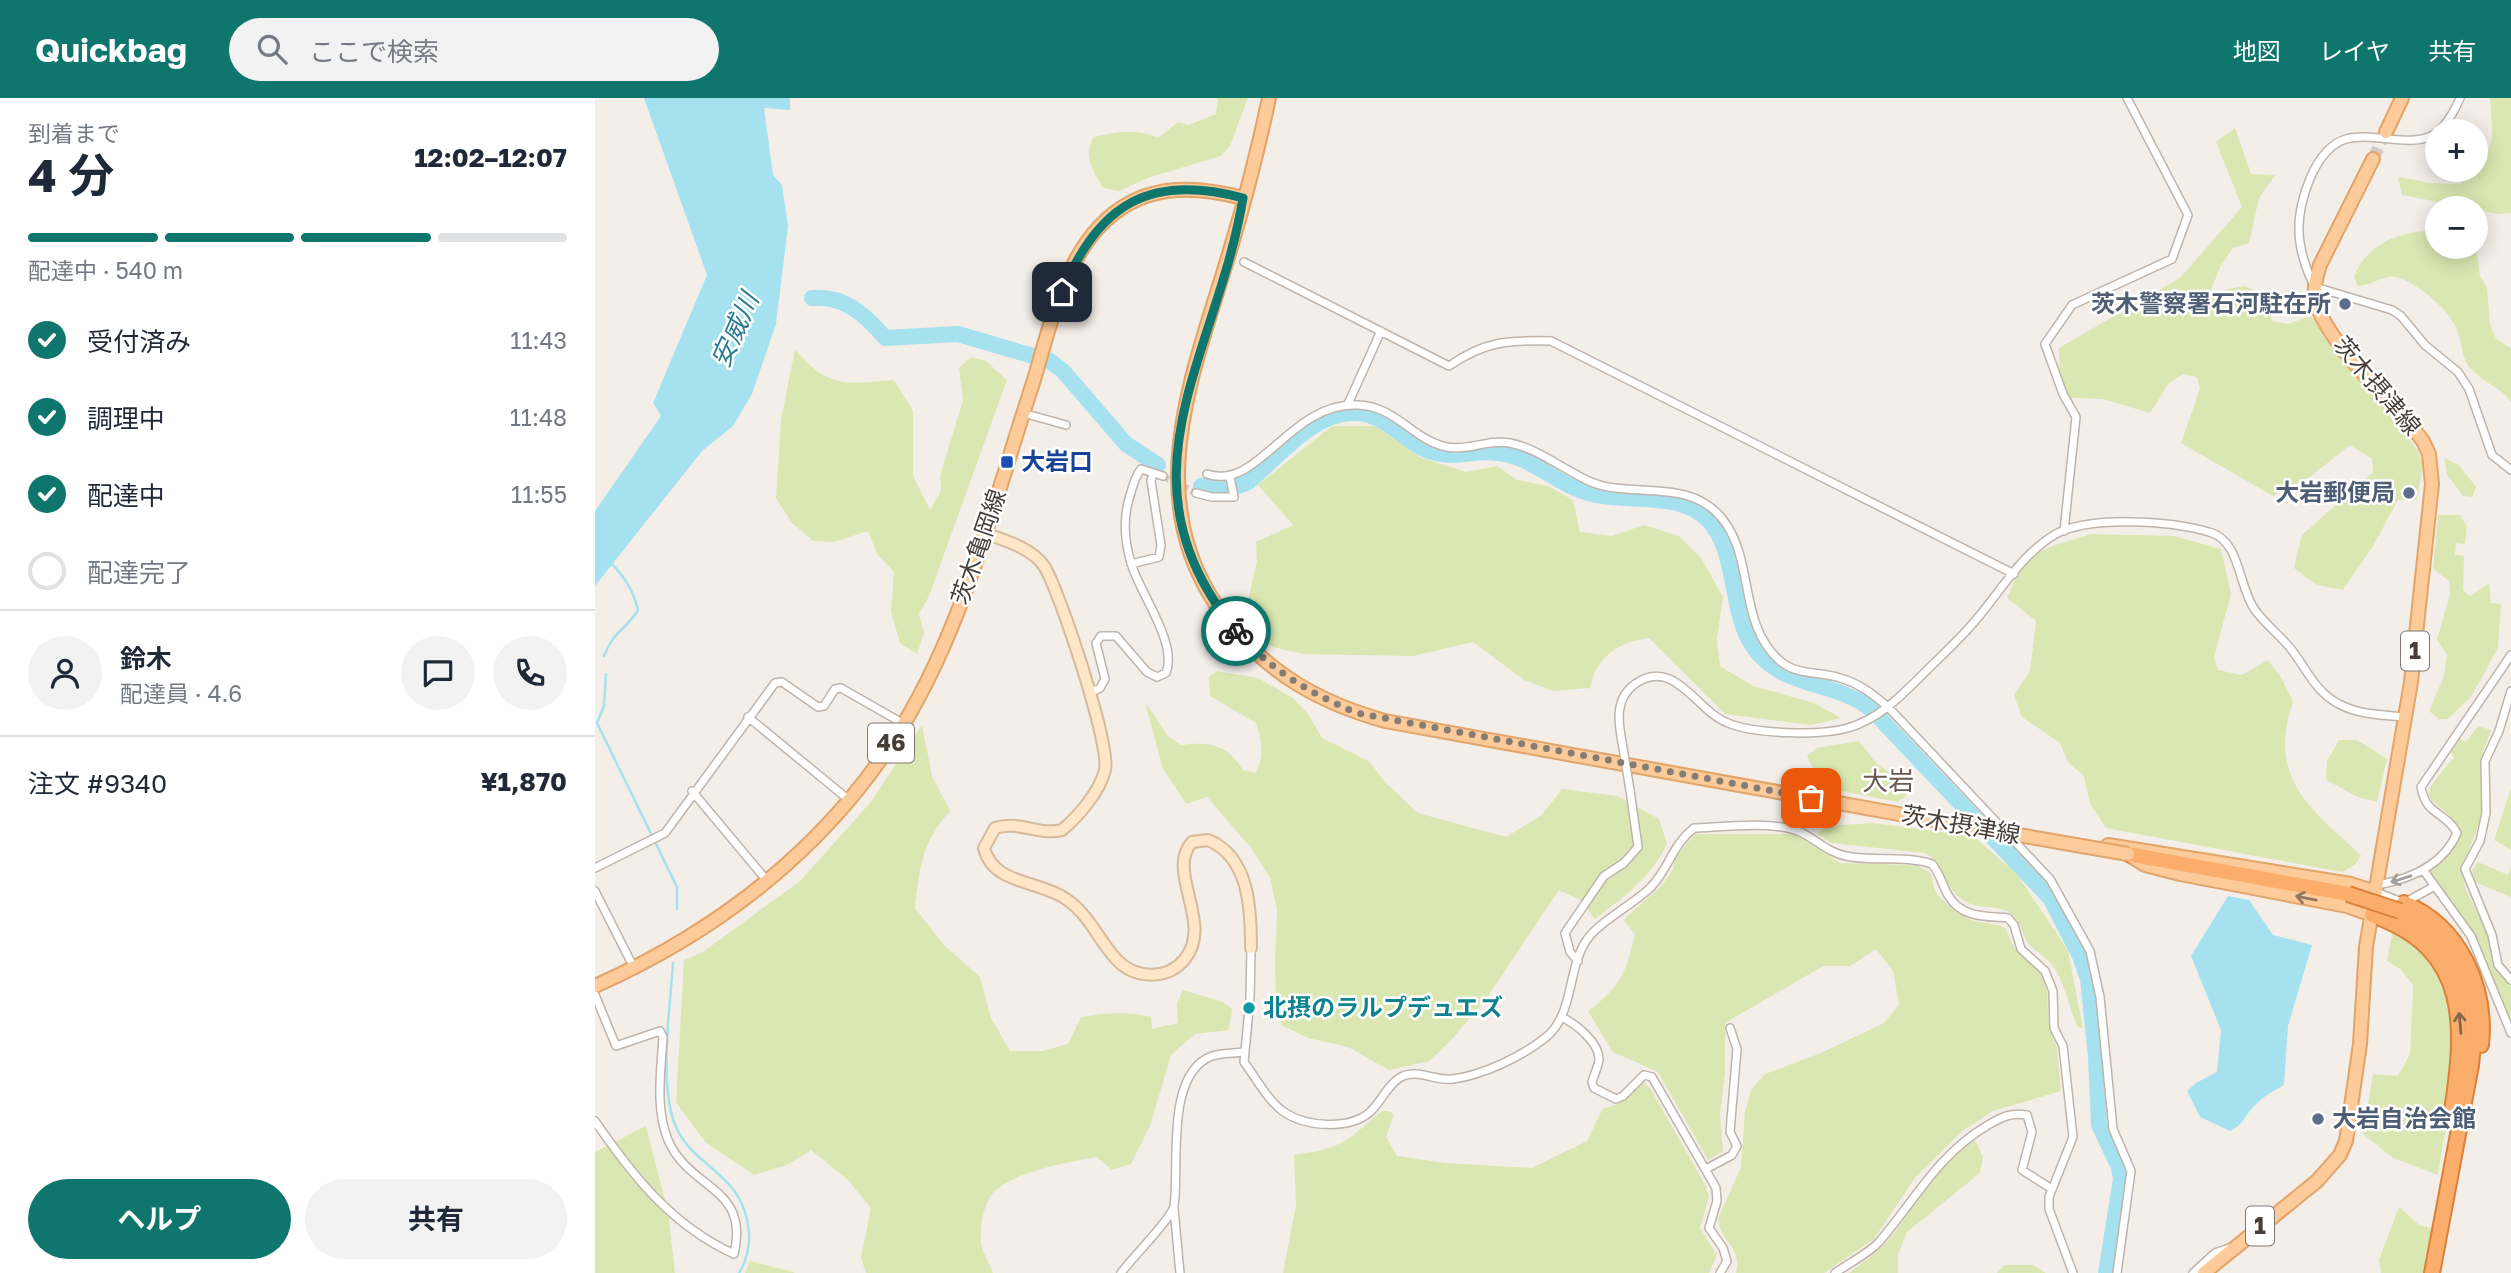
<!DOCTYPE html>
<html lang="ja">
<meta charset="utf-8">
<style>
body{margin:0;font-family:"Golos Text","Noto Sans JP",sans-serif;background:#f2f2f3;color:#1f2937;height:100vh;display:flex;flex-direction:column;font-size:26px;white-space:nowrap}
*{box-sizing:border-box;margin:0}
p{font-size:23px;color:#747a83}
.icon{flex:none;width:38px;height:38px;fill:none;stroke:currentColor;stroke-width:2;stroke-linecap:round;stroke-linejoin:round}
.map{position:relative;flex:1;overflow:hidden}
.side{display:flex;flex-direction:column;background:#fff;width:595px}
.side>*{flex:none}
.controls{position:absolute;left:1830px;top:21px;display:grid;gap:14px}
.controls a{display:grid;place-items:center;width:63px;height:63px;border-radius:50%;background:#fff;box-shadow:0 4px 18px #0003;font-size:35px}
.pin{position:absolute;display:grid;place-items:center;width:60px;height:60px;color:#fff;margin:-30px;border-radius:14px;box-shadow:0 4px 10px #0006}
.courier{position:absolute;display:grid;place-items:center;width:70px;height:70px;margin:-35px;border:5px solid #0f766e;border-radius:50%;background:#fff;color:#222;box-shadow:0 2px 9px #0007}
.overview em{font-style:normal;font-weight:700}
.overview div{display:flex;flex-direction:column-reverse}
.overview{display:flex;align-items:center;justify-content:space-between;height:119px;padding:0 28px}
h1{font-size:46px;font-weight:700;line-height:52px}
.bar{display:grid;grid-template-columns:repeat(4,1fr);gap:10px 7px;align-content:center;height:84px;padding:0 28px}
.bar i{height:9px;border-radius:5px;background:#e0e1e3}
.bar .current{background:#0f766e}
.bar p{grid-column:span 4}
.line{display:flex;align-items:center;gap:18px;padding:0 28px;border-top:2px solid #e0e1e3}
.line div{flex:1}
.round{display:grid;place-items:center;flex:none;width:74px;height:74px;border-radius:37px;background:#f2f2f3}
ol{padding:0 28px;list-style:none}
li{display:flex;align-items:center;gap:21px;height:77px}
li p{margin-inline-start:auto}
li .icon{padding:7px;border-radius:50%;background:#0f766e;color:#fff;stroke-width:4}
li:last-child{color:#747a83}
li i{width:38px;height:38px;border:4px solid #e0e1e3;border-radius:50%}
.button{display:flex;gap:14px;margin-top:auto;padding:14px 28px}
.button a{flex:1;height:80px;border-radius:42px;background:#0f766e;color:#fff;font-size:28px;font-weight:700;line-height:80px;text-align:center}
.button a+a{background:#f2f2f3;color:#1f2937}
header{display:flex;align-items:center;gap:42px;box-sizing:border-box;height:98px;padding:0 35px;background:#0f766e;color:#fff}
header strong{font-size:33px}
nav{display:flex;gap:38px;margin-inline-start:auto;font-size:24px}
.search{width:490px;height:63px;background:#f2f2f3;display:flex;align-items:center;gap:18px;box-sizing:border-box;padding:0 24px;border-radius:38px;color:#747a83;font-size:26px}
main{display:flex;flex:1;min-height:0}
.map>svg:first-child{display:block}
.green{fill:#dbe7b2}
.water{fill:#a6e1ef}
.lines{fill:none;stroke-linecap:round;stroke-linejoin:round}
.stream{stroke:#a6e1ef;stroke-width:2.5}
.river{stroke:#a6e1ef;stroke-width:16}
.street-tunnel{stroke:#d2cbc5;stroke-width:7;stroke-dasharray:7 3.5;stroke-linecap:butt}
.primary-tunnel{stroke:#d2cbc5;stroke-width:12;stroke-dasharray:12 6;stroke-linecap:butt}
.street-casing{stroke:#bfb4ab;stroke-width:10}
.secondary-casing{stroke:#d6ba9b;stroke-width:14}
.primary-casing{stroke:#e2a468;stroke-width:16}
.highway-casing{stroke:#db7f3b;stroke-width:18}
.street{stroke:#fff;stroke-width:7}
.secondary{stroke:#fee6c9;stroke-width:10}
.primary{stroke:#fccb99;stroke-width:12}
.highway{stroke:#fbae6c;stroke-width:14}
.street-bridge-casing{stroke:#bfb4ab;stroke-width:10;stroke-linecap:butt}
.primary-bridge-casing{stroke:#e2a468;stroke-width:16;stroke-linecap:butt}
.highway-bridge-casing{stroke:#db7f3b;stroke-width:18;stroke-linecap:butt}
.street-bridge{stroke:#fff;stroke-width:7}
.primary-bridge{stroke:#fccb99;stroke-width:12}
.highway-bridge{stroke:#fbae6c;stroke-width:14}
.oneway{stroke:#a49e9b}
.oneway2{stroke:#90765e}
.oneway3{stroke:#87654a}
.done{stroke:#847c75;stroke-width:7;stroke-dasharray:0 12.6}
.route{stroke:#0f766e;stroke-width:9}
.service-dot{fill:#5c6f8a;stroke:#fff;stroke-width:2.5}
.transit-dot{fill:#1a4fb4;stroke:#fff;stroke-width:2.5}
.culture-dot{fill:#0f9aa8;stroke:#fff;stroke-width:2.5}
.labels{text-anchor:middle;stroke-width:5;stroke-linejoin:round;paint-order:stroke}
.shield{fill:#fff;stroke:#7f7873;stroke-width:2}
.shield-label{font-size:23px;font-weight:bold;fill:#483e37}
.service-label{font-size:24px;font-weight:bold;fill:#4e5e75;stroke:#fff;text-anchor:end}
.street-label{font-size:24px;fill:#483e37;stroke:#fff}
.transit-label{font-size:24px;font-weight:bold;fill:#164399;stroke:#fff;text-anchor:start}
.culture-label{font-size:24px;font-weight:bold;fill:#0d838f;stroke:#fff;text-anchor:start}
.water-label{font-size:26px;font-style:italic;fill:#2b7c92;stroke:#fff}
.neighbourhood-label{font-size:26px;fill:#6a594e;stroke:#fff}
</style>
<header>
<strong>Quickbag</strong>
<div class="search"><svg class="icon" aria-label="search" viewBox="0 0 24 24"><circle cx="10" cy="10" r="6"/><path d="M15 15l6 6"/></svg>ここで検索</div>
<nav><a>地図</a><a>レイヤ</a><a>共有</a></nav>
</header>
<main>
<section class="side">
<div class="overview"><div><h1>4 分</h1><p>到着まで</p></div><em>12:02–12:07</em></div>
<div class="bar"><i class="current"></i><i class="current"></i><i class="current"></i><i></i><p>配達中 · 540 m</p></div>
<ol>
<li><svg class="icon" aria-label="check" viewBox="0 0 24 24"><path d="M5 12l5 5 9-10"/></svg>受付済み<p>11:43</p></li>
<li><svg class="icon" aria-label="check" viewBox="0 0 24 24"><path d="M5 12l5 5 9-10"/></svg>調理中<p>11:48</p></li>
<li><svg class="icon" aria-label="check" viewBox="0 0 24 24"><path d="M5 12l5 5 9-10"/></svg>配達中<p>11:55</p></li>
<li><i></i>配達完了</li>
</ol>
<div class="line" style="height:126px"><a class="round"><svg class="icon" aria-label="person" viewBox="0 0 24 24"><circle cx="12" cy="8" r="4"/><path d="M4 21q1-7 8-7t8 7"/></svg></a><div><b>鈴木</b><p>配達員 · 4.6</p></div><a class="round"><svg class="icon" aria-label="chat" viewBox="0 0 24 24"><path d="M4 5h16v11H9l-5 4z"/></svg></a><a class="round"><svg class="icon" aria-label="phone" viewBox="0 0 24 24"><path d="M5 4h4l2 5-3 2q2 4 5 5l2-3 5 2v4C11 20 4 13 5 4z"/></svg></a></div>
<div class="line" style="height:91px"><div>注文 #9340</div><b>¥1,870</b></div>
<div class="button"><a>ヘルプ</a><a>共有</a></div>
</section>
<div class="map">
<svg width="1916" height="1175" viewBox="0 0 1916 1175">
<rect width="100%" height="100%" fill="#f4eee9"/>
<path class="green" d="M623,0H653L635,48L626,58L555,79L524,93L508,90C499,75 487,56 499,39C521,34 541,30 563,40L583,24L594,27L621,16Z
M1895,0H1916V115L1903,116L1807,97L1803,79L1836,85L1865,86C1901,51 1899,50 1895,0Z
M1640,30L1656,76L1680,77L1664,100L1654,145L1638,150L1625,169L1615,195L1649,188L1671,196L1677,223L1692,226L1717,218L1728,238L1822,351L1828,366L1822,402H1803L1778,448L1748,492L1722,487L1699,470L1707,437L1778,374L1777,361L1755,347L1716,378L1678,398L1586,345L1605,291L1602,279L1588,276L1574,285L1555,315L1508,301L1465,299L1464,250L1585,180L1647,109L1621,44Z
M1833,133L1843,137V149L1881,150L1885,178L1892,190L1895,226L1901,241L1916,250V304C1906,289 1887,284 1875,270C1865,257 1867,237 1858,224C1849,208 1813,176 1794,179C1783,181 1774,187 1763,188L1759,179C1770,148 1802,134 1833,133Z
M200,251C233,291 251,286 299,282L318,313V378L335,412L346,392L345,378L368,302L364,270L376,259L391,263L412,282L334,498L324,516L329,535L322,556L305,545L296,514L299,474L282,456L273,433L239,444L218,443L197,425L181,400L186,322Z
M737,328H780L827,360L871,374L902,368L922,382L953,388L978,402L985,434L1017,438L1049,427L1084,438L1106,460L1128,499L1122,541L1125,568L1158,588L1219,605L1246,620L1216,627L1130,616L1054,540C1023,544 1002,558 995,590L958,593L929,582L878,544L818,558L707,556L678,549L665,538L652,507L662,463L661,444L698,427L663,387Z
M1849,360L1864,367L1881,389L1877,399L1868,398L1852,376Z
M1843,417H1865L1872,428L1870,446L1861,445L1860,457L1869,458L1868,492L1875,498L1894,485L1896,505L1906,506L1903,550L1876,599L1853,621H1844L1834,613L1849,578L1852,557L1842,542L1855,496L1854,483L1838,471Z
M1494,436L1579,438L1626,451L1636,496L1619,559L1623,572L1647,577L1673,562L1687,581L1698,604C1672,679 1714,710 1766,757L1761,766L1747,774L1511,730L1495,706L1489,678L1473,664L1465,645L1427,619L1419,597L1435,573L1441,523L1412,500C1417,489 1422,475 1429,465C1442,449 1475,444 1494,436Z
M622,573L663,580L698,600L713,616L727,640L775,664L789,683L823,715L911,739L947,717L967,691L1022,698L1064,721L1072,745C1058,779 1028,799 1000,821L985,802L964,792L891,901L858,940L835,963L794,972L753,949L713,940L686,927L687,903L681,895L680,869L682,811L675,780L657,751L612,699L591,706L568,671L550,604L573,638L586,647C615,643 633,647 648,672L660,675C671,659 666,642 661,625L615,598L614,579Z
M327,627L337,678L355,713C326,746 325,768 320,810L349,847L385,879L396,920L415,953H447L473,946L486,919C510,915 533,913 556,919L557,931L583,925L582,905L588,892L628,904L637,911L634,932L600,936L576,957L555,1028L536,1066L517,1072L502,1059C474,1064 421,1073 400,1093C388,1104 385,1130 386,1145C387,1155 395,1165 398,1175H271L266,1160L276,1110L252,1081L216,1052L192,1067L159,1077L110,1044L81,1004L89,862L108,854L205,783L275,705Z
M1883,628L1896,632L1886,660L1888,713L1867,772L1871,792L1894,838L1901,868L1916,886V927L1879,837L1834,774L1860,748L1865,734C1845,692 1810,713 1859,660L1856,654L1865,641L1871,644Z
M1744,642H1762L1792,661L1782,704L1763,699L1731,682L1732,663Z
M1264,643L1282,666L1319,691L1303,704L1227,689L1212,658L1222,650Z
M1916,690V752L1899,742Z
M1278,725L1378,738L1422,776L1473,853L1488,931L1482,928C1474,909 1470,886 1458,868C1452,858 1437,853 1431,842C1426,833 1426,822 1415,815C1400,805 1383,814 1365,800C1349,787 1349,766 1330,755L1236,745L1222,736L1231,728Z
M1100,736H1200L1245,765L1321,767C1344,776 1333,780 1342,796C1347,803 1361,813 1368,818C1382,827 1396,823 1410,830L1420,851L1446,876L1452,893L1454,930L1462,950L1466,993L1398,1013L1366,1034L1320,1080L1279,1141L1229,1175H1141C1148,1151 1124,1141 1123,1121L1146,1069L1150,1014L1156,992L1170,976L1226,955L1289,925L1304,907L1298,873L1281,851L1255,868H1228L1130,925V975L1125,1016L1128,1054L1113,1062L1063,974L1018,954L993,913C1027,888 1030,876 1040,836L1028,822L1065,789L1077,774L1081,758Z
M1883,764L1913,777L1916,769V799L1880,784L1877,772Z
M1798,831C1893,874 1855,997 1843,1077L1798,1060L1768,1036L1778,976L1803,978L1815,956L1818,887L1805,871L1792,863Z
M1048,984L1055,990L1111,1088L1114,1099L1105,1130L1122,1157L1114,1175H688L701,1107L699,1057C747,1051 751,1043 787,1013H794L799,1016L791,1039L802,1058L850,1065L937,1070L992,1043L1008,1010C1039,1005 1029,994 1048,984Z
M51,1028L73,1114L80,1175H0V1054Z
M1380,1042L1388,1059L1385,1075L1312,1134L1303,1157V1175H1254C1265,1166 1278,1158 1288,1148C1315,1123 1345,1052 1380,1042Z
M1804,1109L1824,1127L1837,1130L1828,1175H1786L1784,1162Z
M155,1163L199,1174V1175H150Z
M1409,1167H1438L1451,1175H1402Z"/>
<path class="water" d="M49,0H195V12L169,10L178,77L187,87L193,128L181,226L157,296L138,328L107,353L0,488V413L66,318L58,305L112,177Z
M1633,798L1654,802L1678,837L1717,847L1693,928L1689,987C1678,993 1669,998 1659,1008C1650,1017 1648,1028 1635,1033L1605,1019L1592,993L1601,985L1622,974L1626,932L1596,858Z"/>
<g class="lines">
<path class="stream" d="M9,558C18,533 31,532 43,512C38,492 30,479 15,464
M11,576L9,608L2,625L82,789V811
M78,865C75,910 66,970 76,1014C89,1072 149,1068 154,1135C155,1148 151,1164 144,1175"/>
<path class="river" d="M217,200C249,197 271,217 290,240L363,236L455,263L468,273L531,346L563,367
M606,388C624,391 637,392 653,384C683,360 716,316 757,315C790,314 805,341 831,352C857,363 879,351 904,355C937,359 960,385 990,394C1028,407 1081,391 1112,421C1145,453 1132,518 1162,554C1192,591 1242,583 1277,612L1456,801L1485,858L1493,881L1501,958L1504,1027L1524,1069L1526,1081L1511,1175"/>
<path class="street-tunnel" d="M568,378L601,395"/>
<path class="primary-tunnel" d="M1778,61L1791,34"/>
<g class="street-casing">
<path id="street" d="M1865,0C1859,14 1850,31 1836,38C1814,49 1777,34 1751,41C1720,50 1703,104 1704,132C1704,150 1711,173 1720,189L1797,212L1806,218L1830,247L1863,274L1874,291L1897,357L1916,372
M649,164L854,268C890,243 913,242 956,243L1419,476
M753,306L786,233
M428,315L471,327
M612,376C663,394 695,304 762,307C802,308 817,342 852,349C873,353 893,341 915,345C944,351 969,372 996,384C1036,401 1096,378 1129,423C1160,465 1143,526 1185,563C1203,578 1224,573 1245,580C1264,585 1279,597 1294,610L1455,781L1495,853L1505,899L1518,1031L1536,1073L1522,1175
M601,395L617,399H639L635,379
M1469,433L1481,319L1468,296L1450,246L1477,207L1577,161L1593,117L1532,0
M536,466L564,459L566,447L556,383L558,375
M1916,593L1904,633L1890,663L1891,715L1885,743L1870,771L1897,837L1903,867L1916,882
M494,595L505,590L510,581L501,545L506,538H521L552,574L562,579L571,575C583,545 545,496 536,465C530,445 528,421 534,401C537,391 539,380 546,371L568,378
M153,619L254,702
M1027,644C1023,623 1020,600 1040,586C1079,558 1101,613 1133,625C1159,636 1225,638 1253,630C1285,620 1305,599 1329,575C1346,558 1365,541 1380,523C1405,494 1426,457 1459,437C1494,417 1576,423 1614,434C1646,442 1643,489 1660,512C1670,526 1685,537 1696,551C1711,570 1721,595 1744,606C1764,617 1788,617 1811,619
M97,693L173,784
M0,770L70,735L180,585L187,584L223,609L229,608L240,591L246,590L309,626
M1829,773L1876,838L1916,935
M1783,787C1815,781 1848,768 1862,735C1850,713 1831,718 1826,689L1916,557
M0,793L39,870
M1781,794L1809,805L1838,789
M656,850L655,901L649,964C661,980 673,1003 689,1014C711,1029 755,1032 775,1014C786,1004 793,986 806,979C822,970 842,984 858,981C888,977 926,959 950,940C979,918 972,872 991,843C1003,824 1038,807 1056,789C1075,769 1077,747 1099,730C1127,729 1177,723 1203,733C1220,740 1231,754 1251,758C1279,764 1309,757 1337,766C1345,776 1347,786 1353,797C1366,820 1390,818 1413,820L1419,827L1426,851L1450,873L1458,893L1459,930L1468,948L1478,1039L1454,1099V1111L1478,1175
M983,863L975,854L970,835L1009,778L1029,765L1043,749L1035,692
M0,897L21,948L65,933L68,939C66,973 60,1010 73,1042C95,1093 155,1088 139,1156C76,1127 38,1078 0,1023
M966,919C980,925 1005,945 1004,962C1003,969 999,977 997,984L999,990L1021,1001L1028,998L1049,977L1057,979L1121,1090L1122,1103L1114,1130L1128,1150L1132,1163L1125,1175
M1111,1071L1137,1057L1142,1048L1135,1034L1142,951L1135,930
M579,1111L585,1175
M526,1175C536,1161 577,1120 579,1108C585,1070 569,976 617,958C626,955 639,955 649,954
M1240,1175C1254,1165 1273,1156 1284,1144C1322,1100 1341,1058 1393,1027C1407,1019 1416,1014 1432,1017L1437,1034L1427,1072L1457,1091
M1598,1175L1620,1155L1634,1150"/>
</g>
<g class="secondary-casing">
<path id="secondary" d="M389,435C409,442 437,450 449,468C464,491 516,648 510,672C505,693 484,718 467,732C444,738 424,722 400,730L389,750C398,787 444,782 471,801C495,817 503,842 522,862C540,881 572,882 589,862C620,826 570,774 597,744L613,742C655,759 656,813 656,850"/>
</g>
<g class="primary-casing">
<path id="primary" d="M674,0C662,57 647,114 630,169C592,292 544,414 636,527C676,578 729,606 790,623L1326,720
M1791,34L1807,0
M1513,747L1756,786L1781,794
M1534,757L1550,767L1585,776L1752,808L1777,817
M0,888C126,832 236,746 308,627C371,523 400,399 438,285C454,233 466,169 505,128C545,86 595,86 648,100
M1609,1175L1722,1083L1745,1057L1751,1043L1765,946L1771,849L1816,584L1837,386L1834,356L1828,343C1799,304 1734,249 1721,204C1718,191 1721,180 1725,167L1778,61"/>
</g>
<g class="highway-casing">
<path id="highway" d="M1533,756L1753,796
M1809,805C1865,828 1892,889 1886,947
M1805,813C1866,849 1885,898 1876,967L1837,1175
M1777,817C1877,851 1870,931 1856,1019"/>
</g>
<use href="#street" class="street"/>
<use href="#secondary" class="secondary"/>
<use href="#primary" class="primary"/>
<use href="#highway" class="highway"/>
<g class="street-bridge-casing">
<path id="street-bridge" d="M1027,644L1035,692"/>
</g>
<g class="primary-bridge-casing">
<path id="primary-bridge" d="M1326,720L1533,756"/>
</g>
<g class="highway-bridge-casing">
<path id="highway-bridge" d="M1753,796L1805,813"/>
</g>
<use href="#street-bridge" class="street-bridge"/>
<use href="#primary-bridge" class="primary-bridge"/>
<use href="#highway-bridge" class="highway-bridge"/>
</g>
<defs><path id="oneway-shaft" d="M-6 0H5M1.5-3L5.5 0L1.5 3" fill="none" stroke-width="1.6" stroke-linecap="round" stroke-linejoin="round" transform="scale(1.75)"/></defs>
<use class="oneway" href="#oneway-shaft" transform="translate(1806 781) rotate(163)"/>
<use class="oneway2" href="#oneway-shaft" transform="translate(1711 800) rotate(-169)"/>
<use class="oneway3" href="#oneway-shaft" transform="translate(1865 925) rotate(-95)"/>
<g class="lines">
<path class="done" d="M641,533C676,572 714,595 762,615L1216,700"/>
<path class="route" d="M467,194C503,106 555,75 648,100C622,259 516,379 641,533"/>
</g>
<g class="service-dot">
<circle cx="1750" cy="206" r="7"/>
<circle cx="1814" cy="395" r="7"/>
<circle cx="1723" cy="1021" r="7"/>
</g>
<rect class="transit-dot" x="405" y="357" width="14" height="14" rx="3.5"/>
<circle class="culture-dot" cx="654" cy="910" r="7"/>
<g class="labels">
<g class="shield">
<rect x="1806" y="533.5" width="28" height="39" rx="5"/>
<rect x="273" y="625.5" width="46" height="39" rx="5"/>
<rect x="1651" y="1108.5" width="28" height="39" rx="5"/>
</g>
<g class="shield-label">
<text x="1820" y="561">1</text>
<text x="296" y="653">46</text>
<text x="1665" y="1136">1</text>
</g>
<g class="service-label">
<text x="1736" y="214">茨木警察署石河駐在所</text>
<text x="1800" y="403">大岩郵便局</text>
<text x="1737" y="1029" text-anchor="start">大岩自治会館</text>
</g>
<g class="street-label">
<text transform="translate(1782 288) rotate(50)" y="8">茨木摂津線</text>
<text transform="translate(384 449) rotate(-71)" y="8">茨木亀岡線</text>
<text transform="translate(1366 727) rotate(10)" y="8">茨木摂津線</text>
</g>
<g class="transit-label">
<text x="426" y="372">大岩口</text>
</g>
<g class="culture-label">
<text x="668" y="918">北摂のラルプデュエズ</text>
</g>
<g class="water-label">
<text transform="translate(140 232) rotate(-66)" y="9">安威川</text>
</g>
<g class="neighbourhood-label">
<text x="1293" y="692">大岩</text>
</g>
</g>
</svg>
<div class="controls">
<a>+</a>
<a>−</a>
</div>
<div class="pin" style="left:1216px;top:700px;background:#ea580c"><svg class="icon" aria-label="bag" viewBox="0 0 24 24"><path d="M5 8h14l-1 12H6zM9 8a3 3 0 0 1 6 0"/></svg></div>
<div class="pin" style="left:467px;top:194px;background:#1f2937"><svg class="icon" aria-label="home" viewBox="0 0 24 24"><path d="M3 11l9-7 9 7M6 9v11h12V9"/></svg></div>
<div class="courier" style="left:641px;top:533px"><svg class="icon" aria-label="bike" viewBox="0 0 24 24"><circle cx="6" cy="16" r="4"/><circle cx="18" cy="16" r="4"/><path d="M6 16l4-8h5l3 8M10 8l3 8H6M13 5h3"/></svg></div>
</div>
</main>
